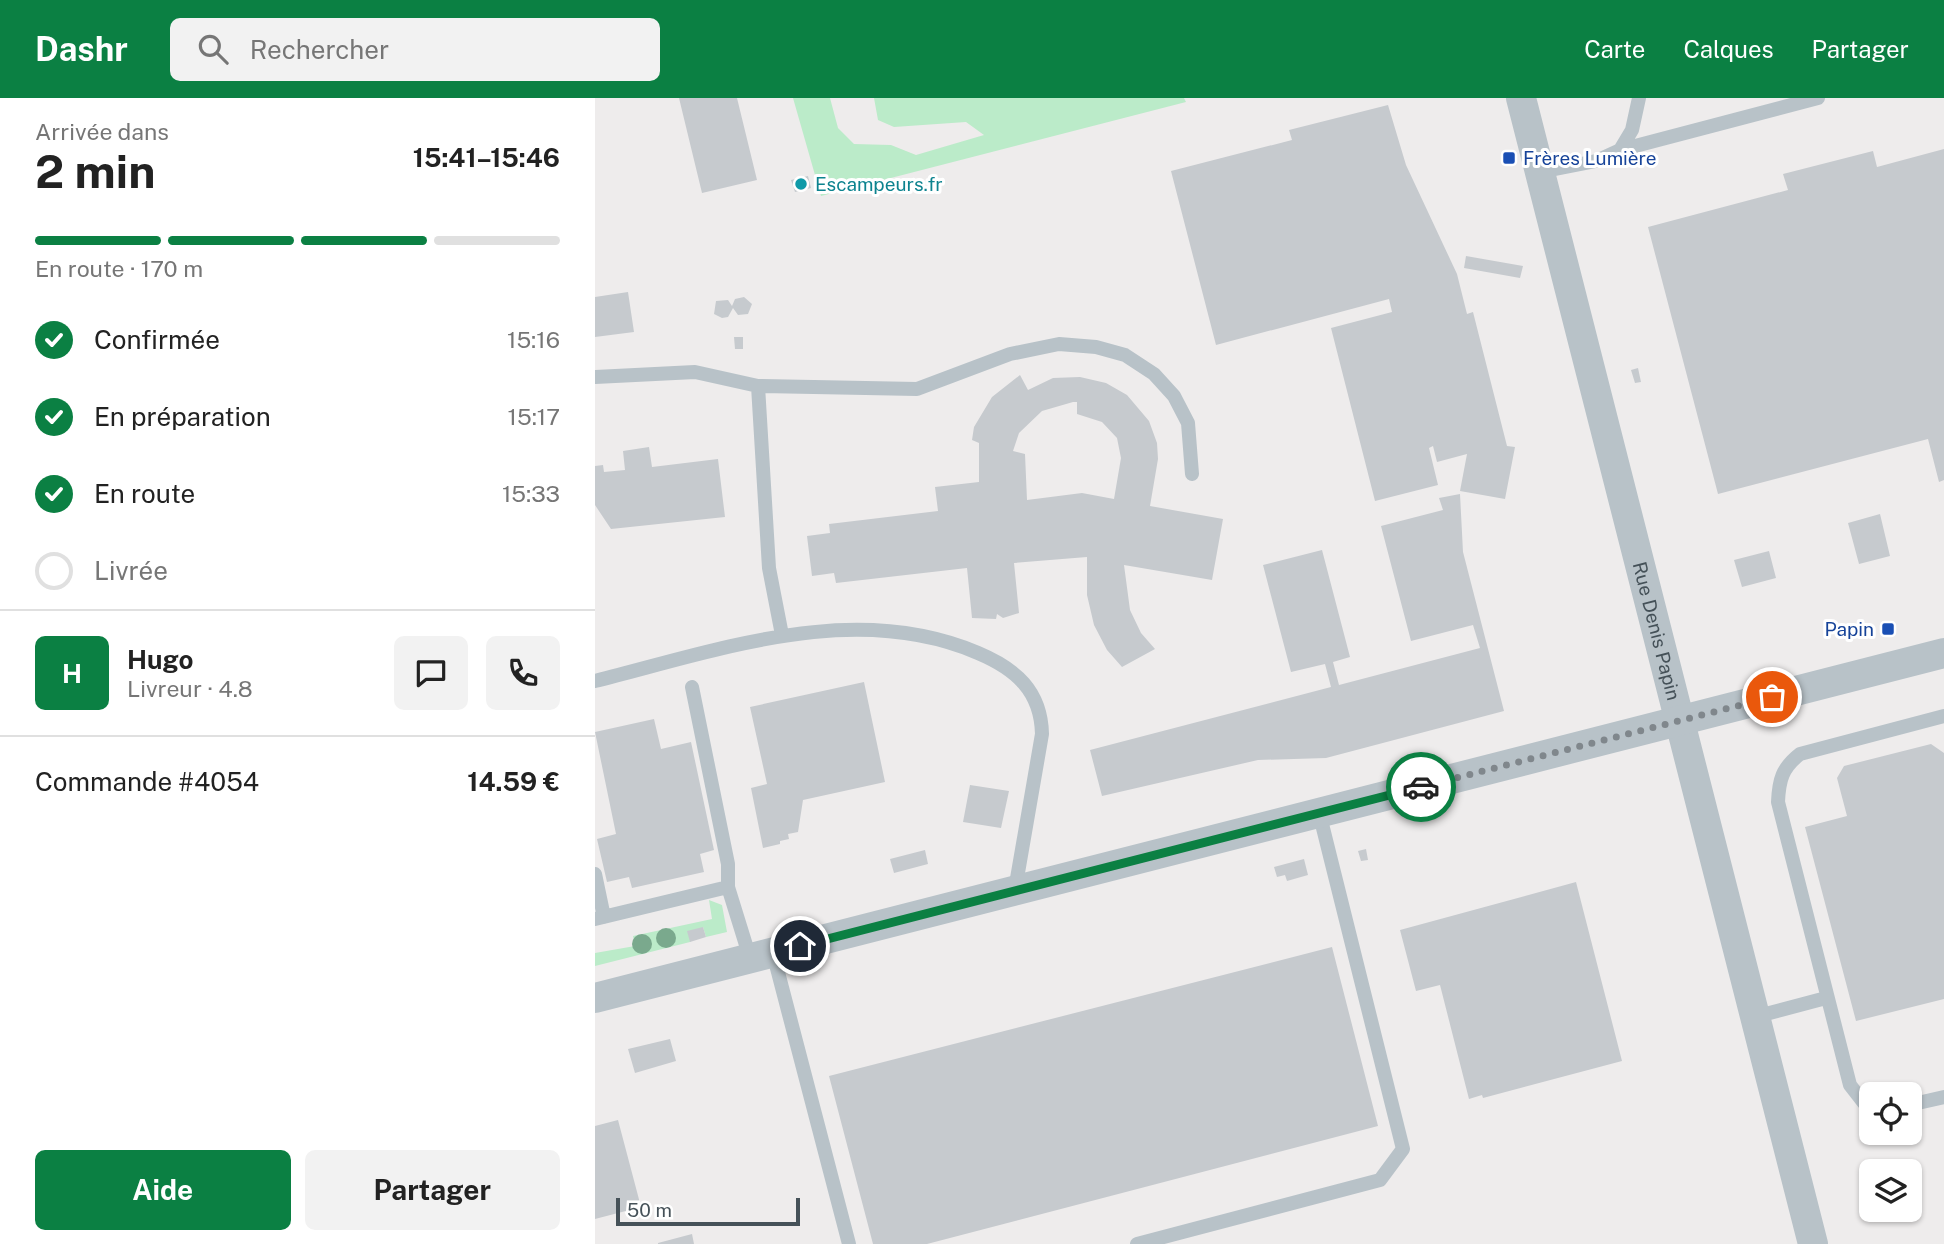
<!DOCTYPE html>
<html lang="fr">
<meta charset="utf-8">
<style>
body{margin:0;font-family:"Public Sans",sans-serif;background:#f2f2f2;color:#222;height:100vh;display:flex;flex-direction:column;font-size:26px;white-space:nowrap}
*{box-sizing:border-box;margin:0}
p{font-size:23px;color:#767676}
.icon{flex:none;width:38px;height:38px;fill:none;stroke:currentColor;stroke-width:2;stroke-linecap:round;stroke-linejoin:round}
.map{position:relative;flex:1;overflow:hidden}
.details{display:flex;flex-direction:column;background:#fff;width:595px}
.details>*{flex:none}
.controls{position:absolute;left:1264px;top:984px;display:grid;gap:14px}
.controls a{display:grid;place-items:center;width:63px;height:63px;border-radius:10px;background:#fff;box-shadow:0 2px 5px #0004;font-size:35px}
.scale{position:absolute;left:21px;bottom:18px;width:184px;box-sizing:border-box;padding-left:7px;border:4px solid #455158;border-top:0;font-size:19px;line-height:24px;white-space:nowrap;color:#455158;-webkit-text-stroke:5px #fff;paint-order:stroke}
.pin{position:absolute;display:grid;place-items:center;width:60px;height:60px;color:#fff;margin:-30px;border:4px solid #fff;border-radius:50%;box-shadow:0 2px 7px #0007}
.courier{position:absolute;display:grid;place-items:center;width:70px;height:70px;margin:-35px;border:5px solid #0b8043;border-radius:50%;background:#fff;color:#222;box-shadow:0 2px 9px #0007}
.headline em{font-style:normal;font-weight:700}
.headline div{display:flex;flex-direction:column-reverse}
.headline{display:flex;align-items:center;justify-content:space-between;height:119px;padding:0 35px}
h1{font-size:46px;font-weight:700;line-height:52px}
.bar{display:grid;grid-template-columns:repeat(4,1fr);gap:10px 7px;align-content:center;height:84px;padding:0 35px}
.bar i{height:9px;border-radius:5px;background:#e0e0e0}
.bar .on{background:#0b8043}
.bar p{grid-column:span 4}
.line{display:flex;align-items:center;gap:18px;padding:0 35px;border-top:2px solid #e0e0e0}
.line div{flex:1}
.round{display:grid;place-items:center;flex:none;width:74px;height:74px;border-radius:10px;background:#f2f2f2}
ol{padding:0 35px;list-style:none}
li{display:flex;align-items:center;gap:21px;height:77px}
li p{margin-inline-start:auto}
li .icon{padding:7px;border-radius:50%;background:#0b8043;color:#fff;stroke-width:4}
li:last-child{color:#767676}
li i{width:38px;height:38px;border:4px solid #e0e0e0;border-radius:50%}
.cta{display:flex;gap:14px;margin-top:auto;padding:14px 35px}
.cta a{flex:1;height:80px;border-radius:10px;background:#0b8043;color:#fff;font-size:28px;font-weight:700;line-height:80px;text-align:center}
.cta a+a{background:#f2f2f2;color:#222}
header{display:flex;align-items:center;gap:42px;box-sizing:border-box;height:98px;padding:0 35px;background:#0b8043;color:#fff}
header strong{font-size:33px}
nav{display:flex;gap:38px;margin-inline-start:auto;font-size:24px}
.search{width:490px;height:63px;background:#f2f2f2;display:flex;align-items:center;gap:18px;box-sizing:border-box;padding:0 24px;border-radius:10px;color:#767676;font-size:26px}
main{display:flex;flex:1;min-height:0}
.map>svg:first-child{display:block}
.green{fill:#bbebc9}
.building{fill:#c6cace;fill-rule:evenodd}
.lines{fill:none;stroke-linecap:round;stroke-linejoin:round}
.lane{stroke:#b8c2c8;stroke-width:14}
.street{stroke:#b8c2c8;stroke-width:30}
.tree{fill:#7aa98d}
.done{stroke:#80878c;stroke-width:7;stroke-dasharray:0 12.6}
.route{stroke:#0b8043;stroke-width:9}
.transit-dot{fill:#1a4fb4;stroke:#fff;stroke-width:2.5}
.culture-dot{fill:#0f9aa8;stroke:#fff;stroke-width:2.5}
.labels{text-anchor:middle;stroke-width:6;stroke-linejoin:round;paint-order:stroke}
.transit-label{font-size:19px;fill:#164399;stroke:#fff;text-anchor:start}
.culture-label{font-size:19px;fill:#0d838f;stroke:#fff;text-anchor:start}
.street-label{font-size:19px;fill:#455158;stroke:#fff}
</style>
<header>
<strong>Dashr</strong>
<div class="search"><svg class="icon" aria-label="search" viewBox="0 0 24 24"><circle cx="10" cy="10" r="6"/><path d="M15 15l6 6"/></svg>Rechercher</div>
<nav><a>Carte</a><a>Calques</a><a>Partager</a></nav>
</header>
<main>
<section class="details">
<div class="headline"><div><h1>2 min</h1><p>Arrivée dans</p></div><em>15:41–15:46</em></div>
<div class="bar"><i class="on"></i><i class="on"></i><i class="on"></i><i></i><p>En route · 170 m</p></div>
<ol>
<li><svg class="icon" aria-label="check" viewBox="0 0 24 24"><path d="M5 12l5 5 9-10"/></svg>Confirmée<p>15:16</p></li>
<li><svg class="icon" aria-label="check" viewBox="0 0 24 24"><path d="M5 12l5 5 9-10"/></svg>En préparation<p>15:17</p></li>
<li><svg class="icon" aria-label="check" viewBox="0 0 24 24"><path d="M5 12l5 5 9-10"/></svg>En route<p>15:33</p></li>
<li><i></i>Livrée</li>
</ol>
<div class="line" style="height:126px"><b class="round" style="background:#0b8043;color:#fff">H</b><div><b>Hugo</b><p>Livreur · 4.8</p></div><a class="round"><svg class="icon" aria-label="chat" viewBox="0 0 24 24"><path d="M4 5h16v11H9l-5 4z"/></svg></a><a class="round"><svg class="icon" aria-label="phone" viewBox="0 0 24 24"><path d="M5 4h4l2 5-3 2q2 4 5 5l2-3 5 2v4C11 20 4 13 5 4z"/></svg></a></div>
<div class="line" style="height:91px"><div>Commande #4054</div><b>14.59 €</b></div>
<div class="cta"><a>Aide</a><a>Partager</a></div>
</section>
<div class="map">
<svg width="1349" height="1146" viewBox="0 0 1349 1146">
<rect width="100%" height="100%" fill="#eeecec"/>
<path class="green" d="M198,0H235L243,30L259,46L296,47L321,57L389,37L371,24L299,29L283,22L279,0H589L591,4L226,98Z
M114,802L127,807L132,834L111,839L108,829L95,844L0,868V855L40,848L38,838L117,821Z"/>
<path class="building" d="M84,0H142L162,82L107,95Z
M793,7L811,67L862,176L872,216L878,214L912,348L920,349L910,401L865,393L872,356L842,364L838,348L834,350L843,387L780,403L736,230L797,214L794,201L621,247L576,73L697,42L694,32Z
M1349,51V382L1344,384L1333,341L1123,396L1053,129L1193,92L1188,76L1278,53L1282,69Z
M213,78L216,90L200,94L196,82Z
M871,158L928,168L925,180L869,170Z
M33,194L39,234L0,239V199Z
M149,199L157,206L153,216L143,217L138,210L133,219L127,220L119,216L121,203L133,202L137,208L140,201Z
M139,239H148V251H140Z
M1043,270L1046,284L1040,285L1036,272Z
M425,277L433,292L458,280L485,279L511,285L532,297L554,323L562,345L563,361L555,408L628,421L617,482L529,467L535,512L546,535L560,551L527,569L512,552L499,527L492,497V459L419,465L424,515L408,520L402,516L401,521L377,520L372,470L241,485L239,475L217,478L212,438L235,435L234,426L343,413L340,389L384,384V345L377,342L379,329L397,299ZM478,304H482V316L507,324L522,340L526,360L519,401L487,395L432,402L430,356L418,353L424,335L447,313Z
M54,349L57,369L123,361L130,419L16,431L0,407V368L8,367L9,374L30,372L28,353Z
M865,396L868,454L909,613L731,660L663,662L507,698L495,652L736,589L730,566L696,574L668,467L727,452L755,559L738,564L744,587L885,550L878,527L816,543L786,428L848,412L844,400Z
M1285,416L1295,458L1264,466L1253,425Z
M1174,453L1181,480L1147,489L1139,462Z
M269,584L290,684L208,702L203,734L193,736L194,741L185,743V746L168,750L156,690L172,686L155,609Z
M59,621L66,651L96,644L119,752L105,756L109,774L37,790L34,779L12,784L2,741L21,736L0,634Z
M1336,646L1349,655V901L1261,923L1210,729L1252,718L1242,680L1249,668Z
M375,687L414,693L406,730L368,724Z
M771,751L773,762L766,763L763,753Z
M330,752L333,766L299,775L295,761Z
M709,761L713,777L692,783L690,777L682,779L679,769Z
M981,784L1027,963L888,1000L887,997L874,1001L845,887L821,893L805,832Z
M108,829L111,839L95,844L92,833Z
M737,849L783,1028L332,1146H278L234,978Z
M75,941L81,963L40,975L33,951Z
M23,1022L46,1109L0,1121V1028Z
M97,1136L99,1146H63V1145Z"/>
<g class="lines">
<path class="lane" d="M1044,0L1037,32L1025,52L1223,0
M945,74L1001,63L1025,52
M0,279L100,274L163,288
M187,537L174,470L163,288L322,291L415,256L464,246L501,249L530,257L559,276L579,298L593,325L597,376
M0,583C124,552 259,502 383,555C421,571 446,593 447,636L420,792
M97,589L133,766V789
M0,776L9,819
M0,821L133,789L155,860
M178,855L254,1146
M1163,918L1231,900
M1314,1007L1349,999
M1276,1008L1269,1005L1255,987L1183,704C1184,682 1187,670 1205,656L1349,618
M542,1146L785,1082L808,1051L724,714"/>
<g class="street">
<path id="s1" d="M926,0L1218,1146"/>
<path d="M0,900L1349,555"/>
</g>
</g>
<g class="tree">
<circle cx="71" cy="840" r="10"/>
<circle cx="47" cy="846" r="10"/>
</g>
<g class="lines">
<path class="done" d="M826,689L1177,599"/>
<path class="route" d="M205,848L826,689"/>
</g>
<g class="transit-dot">
<rect x="907" y="53" width="14" height="14" rx="3.5"/>
<rect x="1286" y="524" width="14" height="14" rx="3.5"/>
</g>
<circle class="culture-dot" cx="206" cy="86" r="7"/>
<g class="labels">
<g class="transit-label">
<text x="928" y="67">Frères Lumière</text>
<text x="1279" y="538" text-anchor="end">Papin</text>
</g>
<g class="culture-label">
<text x="220" y="93">Escampeurs.fr</text>
</g>
<g class="street-label">
<text dy="7" stroke="none"><textPath href="#s1" startOffset="550">Rue Denis Papin</textPath></text>
</g>
</g>
</svg>
<div class="controls">
<a><svg class="icon" aria-label="locate" viewBox="0 0 24 24"><circle cx="12" cy="12" r="6"/><path d="M12 2v4M12 18v4M2 12h4M18 12h4"/></svg></a>
<a><svg class="icon" aria-label="layers" viewBox="0 0 24 24"><path d="M12 4l9 5-9 5-9-5zM3 14l9 5 9-5"/></svg></a>
</div>
<div class="scale">50 m</div>
<div class="pin" style="left:1177px;top:599px;background:#ea580c"><svg class="icon" aria-label="bag" viewBox="0 0 24 24"><path d="M5 8h14l-1 12H6zM9 8a3 3 0 0 1 6 0"/></svg></div>
<div class="pin" style="left:205px;top:848px;background:#1f2937"><svg class="icon" aria-label="home" viewBox="0 0 24 24"><path d="M3 11l9-7 9 7M6 9v11h12V9"/></svg></div>
<div class="courier" style="left:826px;top:689px"><svg class="icon" aria-label="car" viewBox="0 0 24 24"><path d="M5 17H2v-5l4-1 3-4h7l3 4 3 1v5h-3M9 17h6M6 11h13"/><circle cx="7" cy="17" r="2"/><circle cx="17" cy="17" r="2"/></svg></div>
</div>
</main>
